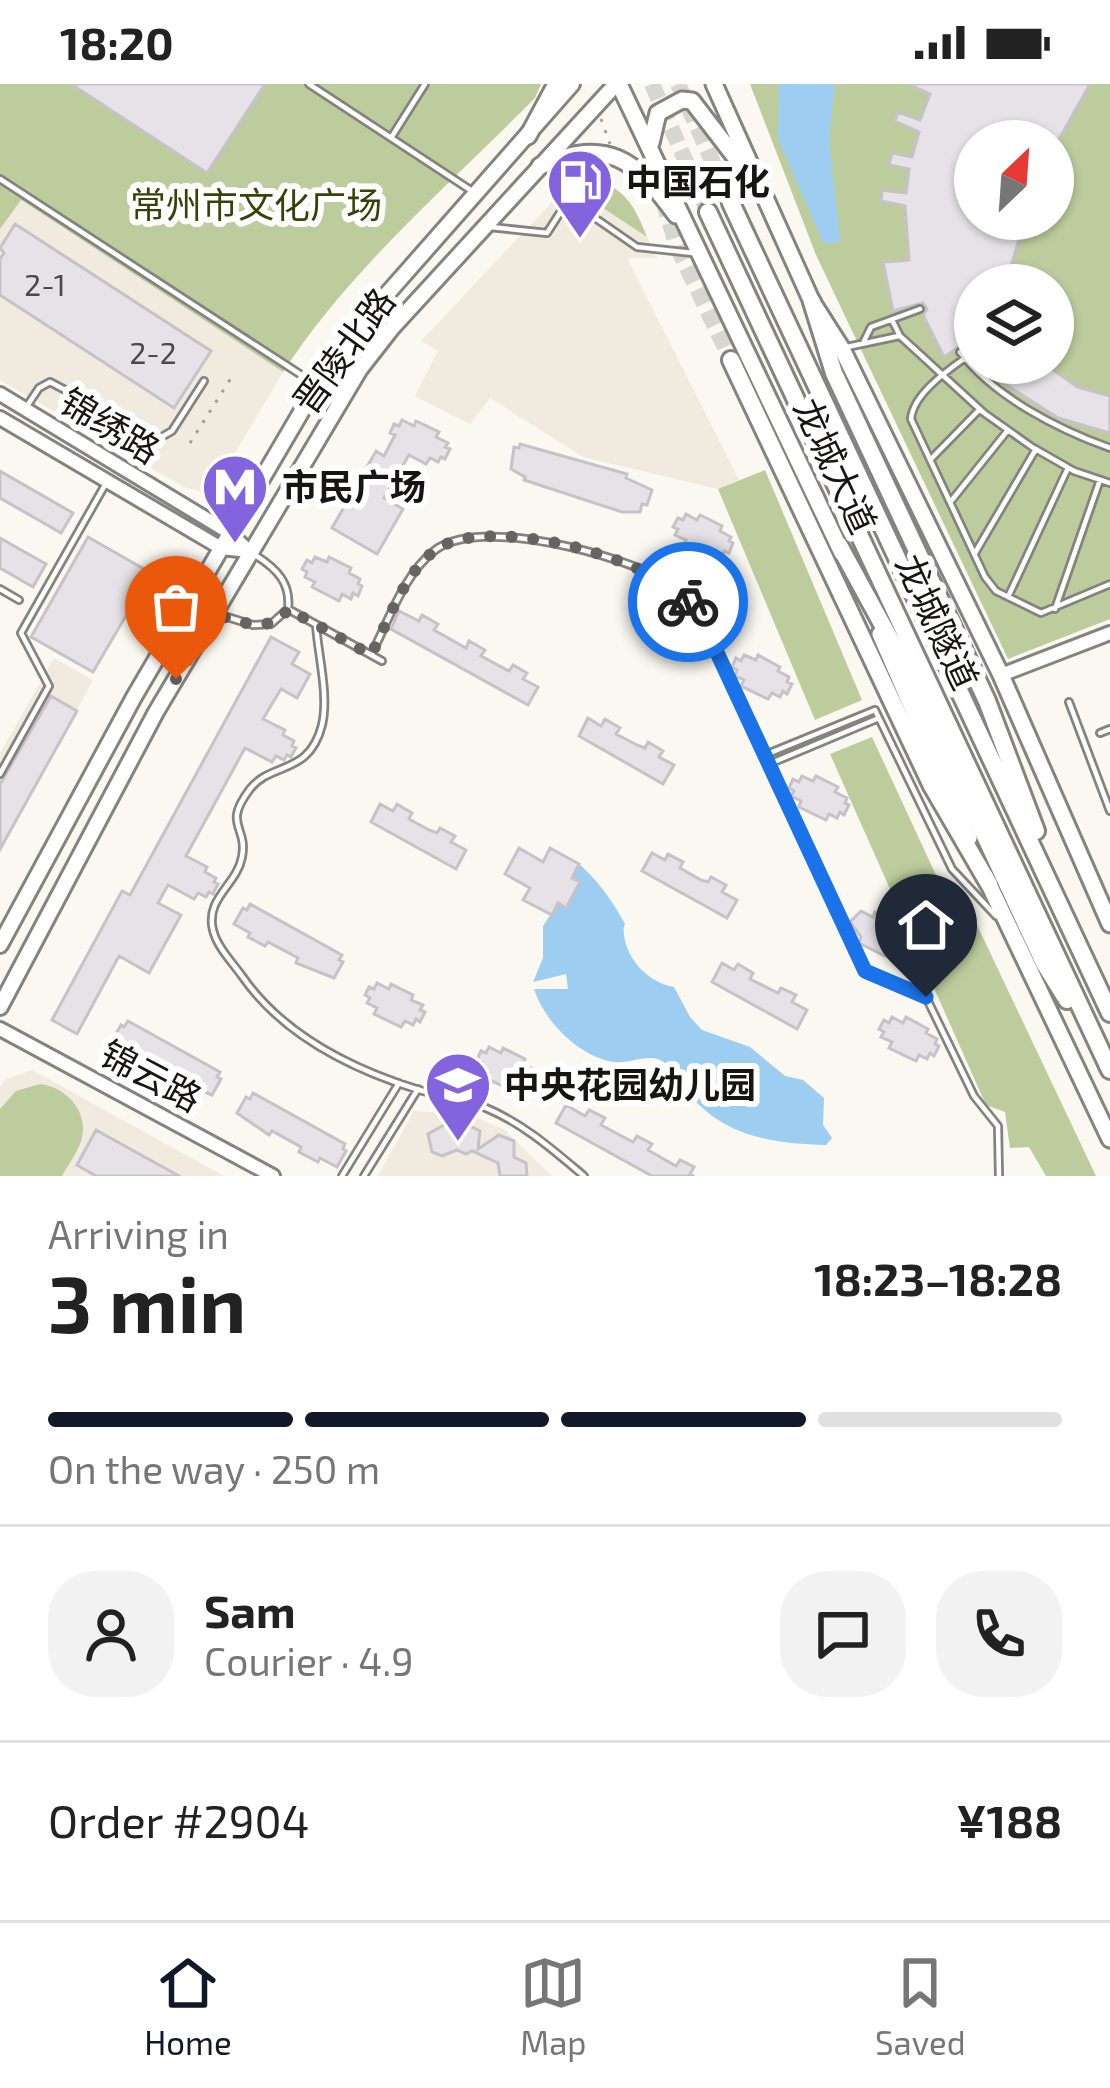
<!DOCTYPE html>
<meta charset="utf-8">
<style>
body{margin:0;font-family:"Exo 2","Noto Sans SC",sans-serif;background:#f2f2f2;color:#222;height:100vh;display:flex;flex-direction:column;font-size:45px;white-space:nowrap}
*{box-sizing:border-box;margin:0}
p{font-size:39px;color:#767676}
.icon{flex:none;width:66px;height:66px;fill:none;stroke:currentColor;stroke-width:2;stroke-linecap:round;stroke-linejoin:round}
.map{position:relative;height:1092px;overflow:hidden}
.side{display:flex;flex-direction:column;background:#fff;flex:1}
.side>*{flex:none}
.needle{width:78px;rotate:25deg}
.buttons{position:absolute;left:954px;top:36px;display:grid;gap:24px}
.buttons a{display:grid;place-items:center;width:120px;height:120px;border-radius:50%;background:#fff;box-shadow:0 3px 9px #0004;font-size:60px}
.pin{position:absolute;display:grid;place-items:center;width:102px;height:102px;color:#fff;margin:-123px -51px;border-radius:50% 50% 50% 0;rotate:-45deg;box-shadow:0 0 12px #0007}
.pin .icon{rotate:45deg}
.courier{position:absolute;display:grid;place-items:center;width:120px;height:120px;margin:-60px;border:9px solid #1a73e8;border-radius:50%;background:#fff;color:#222;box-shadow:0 3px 15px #0007}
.head em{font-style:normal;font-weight:700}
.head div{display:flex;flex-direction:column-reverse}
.head{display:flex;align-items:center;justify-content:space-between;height:204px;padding:0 48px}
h1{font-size:78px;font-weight:700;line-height:90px}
.bar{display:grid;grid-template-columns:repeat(4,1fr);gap:18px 12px;align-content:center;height:144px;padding:0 48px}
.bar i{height:15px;border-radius:9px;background:#e0e0e0}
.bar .active{background:#111827}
.bar p{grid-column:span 4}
.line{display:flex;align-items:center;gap:30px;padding:0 48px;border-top:3px solid #e0e0e0}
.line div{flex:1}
.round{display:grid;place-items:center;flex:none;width:126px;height:126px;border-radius:48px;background:#f2f2f2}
.status{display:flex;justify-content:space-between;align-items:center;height:84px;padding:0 60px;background:#fff;direction:ltr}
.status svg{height:33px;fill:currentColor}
.tab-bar{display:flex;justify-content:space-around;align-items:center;height:168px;border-top:3px solid #e0e0e0;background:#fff;font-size:33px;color:#767676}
.tab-bar a{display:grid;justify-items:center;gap:6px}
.tab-bar .active{color:#111827}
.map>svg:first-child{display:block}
.built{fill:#f0ebde}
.green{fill:#bdcc9d;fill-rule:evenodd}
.water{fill:#9dcef1}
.building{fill:#e6e2e7;stroke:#c6c2c7;stroke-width:3}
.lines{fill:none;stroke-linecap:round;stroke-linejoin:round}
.trunk-tunnel{stroke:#d8d6d0;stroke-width:16;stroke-dasharray:16 8;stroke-linecap:butt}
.service-casing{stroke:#85837e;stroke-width:10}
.tertiary-casing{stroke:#85837e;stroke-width:18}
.secondary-casing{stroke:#85837e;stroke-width:20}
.primary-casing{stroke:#85837e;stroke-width:21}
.trunk-casing{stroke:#85837e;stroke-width:22}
.path{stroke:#9f9e99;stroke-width:3;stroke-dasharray:3 9;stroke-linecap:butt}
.service{stroke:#fff;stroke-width:4.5}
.tertiary{stroke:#fff;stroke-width:12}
.secondary{stroke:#fff;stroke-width:14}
.primary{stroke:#fff;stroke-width:15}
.trunk{stroke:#fff;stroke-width:16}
.done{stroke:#666461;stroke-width:12;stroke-dasharray:0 21.6}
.route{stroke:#1a73e8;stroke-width:15}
.labels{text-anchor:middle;stroke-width:12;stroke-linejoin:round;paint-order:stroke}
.number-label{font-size:30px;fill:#4a4848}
.poi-label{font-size:36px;font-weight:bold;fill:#161513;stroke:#fff;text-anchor:start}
.park-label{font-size:36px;fill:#364307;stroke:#fff}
.street-label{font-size:36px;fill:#161513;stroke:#fff}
</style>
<div class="status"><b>18:20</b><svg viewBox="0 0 49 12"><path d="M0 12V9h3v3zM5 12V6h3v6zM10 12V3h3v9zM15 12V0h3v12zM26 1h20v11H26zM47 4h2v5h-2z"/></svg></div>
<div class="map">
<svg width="1110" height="1092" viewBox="0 0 1110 1092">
<rect width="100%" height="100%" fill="#faf8f1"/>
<path class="built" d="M0,103L283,288L216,401L205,409L184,403L0,296Z
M594,118L647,153L657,174H627L739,396L718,405L583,373L490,314L470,340L415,312L438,267L421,257L551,119Z
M54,574L93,596L0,770V669Z
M32,986L224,1092H0V1003L6,995Z
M414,1027L470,1031L505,1046L552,1092H378Z"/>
<path class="green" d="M0,0H541L535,14C449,101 350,185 283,288L21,116L0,145Z
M750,0H1110V535L1008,575L816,171ZM975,57H1053V135H975ZM975,201H1053V279H975Z
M595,96C626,104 636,125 647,153L594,118L551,119L573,100Z
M765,386L862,616L815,636L718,405Z
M872,653L935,789L969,824L1096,1092H1046L1029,1063L1010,1064L1005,1028L986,1021L830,670Z
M40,1000C67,1003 90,1029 81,1057C77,1069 68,1081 62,1092H0V1025L16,1007Z"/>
<path class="water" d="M779,0H835L829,56L840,158L824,160L778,55Z
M579,780C597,796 609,812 621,833C629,846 622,836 624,851C627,877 650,899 674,903L690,933L702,946L750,963L785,992L803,996L824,1014L823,1041L832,1054L826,1061C775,1060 725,1053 690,1011C682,1002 671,980 660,976C647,970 629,980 614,978C579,973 544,937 534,905H568L566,890L533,898L543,874V842L558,819L567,823L580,799L572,793Z"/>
<path class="building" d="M71,0H265L207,89Z
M908,0H1090L1058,57H975V135H1025L1009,189V201H975V273L962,261L944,273L923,231L927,225L923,219L893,227L883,178L909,176L905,122L881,117L882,106L906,109L909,85L889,81L892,69L912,73L919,48L895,37L898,28L920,36L930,10Z
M15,140L211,267L174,324L0,211V175L4,169L0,164Z
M982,279H1043L1078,303L1110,312V349L1058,334L1005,300Z
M402,336L414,342L416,337L439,348L436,353L448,359L445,363L450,365L445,375L441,373L438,378L430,374L426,380L409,371L384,414L403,425L377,470L332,444L376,367L384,372L395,351L390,349L394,340L399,342Z
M520,360L627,390L626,394L652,406L647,421L642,420L640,428H622L524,396L525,393L511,385L514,363L519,364Z
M0,387L73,429L61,449L0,414Z
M686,430L697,436L700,431L722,442L720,447L731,453L729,457L733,459L729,469L724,467L722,473L713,468L710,475L683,461L686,456L675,451L678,445L673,443L678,434L683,436Z
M88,453L151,489L149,492L174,508L160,533L134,518L93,588L31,553Z
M0,454L46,480L33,503L0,484Z
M315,473L327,478L329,473L351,484L349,489L360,495L358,500L362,502L358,512L353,509L351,515L342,510L339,517L312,503L315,498L305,493L307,488L302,485L307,476L312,479Z
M399,527L419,537L422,531L438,540L434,546L466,564L469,557L485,566L481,572L509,587L513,581L527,589L523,595L538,603L528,621L391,545Z
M271,553L299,568L292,580L310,590L297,614L281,605L263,635L285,646L283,651L294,657L292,662L296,664L291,673L287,671L284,676L276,672L272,678L245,664L186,772L207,783L205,788L216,794L214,798L218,800L213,810L209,808L206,813L198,809L194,815L168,801L158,819L181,831L149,889L119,872L77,950L52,936L122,807L130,811Z
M744,571L756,576L758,571L780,583L778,587L789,593L787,598L792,600L787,610L783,607L780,613L772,609L768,615L741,602L744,596L735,592L737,586L732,583L736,574L741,577Z
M51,612L77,627L0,765V700Z
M588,634L601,642L605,635L620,644L616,650L637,661L645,664L648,658L663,667L659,673L674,681L663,700L579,652Z
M802,692L813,697L816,692L838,703L835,708L847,714L845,719L849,721L844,731L840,728L837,734L829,730L826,736L799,723L801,717L791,712L794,707L789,704L793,695L799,698Z
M380,720L393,727L397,720L412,729L409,735L429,746L437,749L440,744L455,752L451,758L466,766L456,785L371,738Z
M519,764L543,778L550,764L579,780L572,794L580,798L566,824L558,819L552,831L523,816L530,804L505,790Z
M652,769L665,776L668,770L683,778L680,784L701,796L708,798L711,793L726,801L722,808L737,816L727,834L642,787Z
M250,820L342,871L339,876L343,878L334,894L296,879L298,874L268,858L265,862L248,853L250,849L234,840L243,824L247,826Z
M861,827L873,833L875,828L897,839L895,844L906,850L904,854L909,857L904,866L900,864L897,870L888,865L885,872L859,859L861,853L850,838Z
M722,879L734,886L738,880L753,889L750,895L778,909L781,904L796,911L792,918L807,926L797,945L712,898Z
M377,899L389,905L391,900L413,911L411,916L423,921L420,926L425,928L420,938L416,935L413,941L405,937L401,943L374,930L377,924L367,919L370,914L365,911L369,903L374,905Z
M892,933L903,939L906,933L928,945L926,949L937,955L935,960L939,962L934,972L930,969L927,975L919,971L916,977L889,964L892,958L881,953L884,948L879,945L884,936L889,939Z
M128,937L220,988L217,993L221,995L212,1011L174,995L176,991L146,975L143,979L112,957L121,941L124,943Z
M489,963L501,969L503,964L525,975L523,980L535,986L532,990L537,992L532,1002L528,1000L525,1005L517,1001L513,1007L486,994L489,989L479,984L482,978L477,976L481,967L486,969Z
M253,1009L345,1060L343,1065L346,1067L337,1083L320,1074L318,1078L299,1068L301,1063L272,1047L269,1051L237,1029L246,1013L250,1015Z
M566,1021L585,1032L589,1026L605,1034L601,1041L633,1058L637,1052L652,1060L648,1066L676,1082L680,1076L694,1083L690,1090L694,1092H652L556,1039Z
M444,1041L455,1046L467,1041L480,1047L478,1065L499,1051L514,1057V1073L526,1079L527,1092H500L498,1079L472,1067L466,1070L457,1066L442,1072L432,1068L428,1050Z
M96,1046L179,1092H96L77,1081Z"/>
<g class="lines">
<path class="trunk-tunnel" d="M652,0L708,128
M678,0L731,119
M663,116L677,163L731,276"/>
<g class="service-casing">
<path id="service" d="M309,0L475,109
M391,54L425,0
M0,95L312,298
M490,143L547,149L563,124L582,125L637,163L693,169
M892,236L900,252L984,329L1032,363L1074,387L1110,399
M864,257L871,243L920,225
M847,263L899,252
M960,268C995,313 1057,345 1110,364
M965,274C945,288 913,311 911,335L985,493L996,507L1041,529L1110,500
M27,322L39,304L50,298L158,355L172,347L204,297
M930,376L980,325
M952,416L1008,346
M975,469L1036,365
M0,505L19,516
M1008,513L1068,384
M288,525L382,577
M1055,525L1100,396
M221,531L253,541L271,540L288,525C291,499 277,485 255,471
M316,541C318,571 329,611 322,641C309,692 272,677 250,705C222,742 248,741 242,773C237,801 205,814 213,846C217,863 232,878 242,892C283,951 349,984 416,1005C439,1012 464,1015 486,1024C524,1040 553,1066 584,1092
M371,571C388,538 404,490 434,467C479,431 622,471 668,498C681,505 690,520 700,532L865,887L926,913L974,1012L998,1042L999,1092
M1069,618L1110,727
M1100,649L1110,645
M765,671L875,626L952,785L996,832
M769,680L879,634
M0,690L49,602L21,549L105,401
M342,1092L399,999
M364,1092L418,1005"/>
</g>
<g class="tertiary-casing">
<path id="tertiary" d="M0,310L230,449L249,467
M0,334L221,464L249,467
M1001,591L1110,549
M0,945L273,1092"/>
</g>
<g class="secondary-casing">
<path id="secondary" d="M0,861L134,613L317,301L380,218L572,0
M0,923L156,628L360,285L392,244L616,0"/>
</g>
<g class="primary-casing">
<path id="primary" d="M619,0L842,469
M714,0L812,218L842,265L1001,591L1110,840
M528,52L556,0
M651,59L658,29L682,16L692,17L745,86
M540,82C608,53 635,75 676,131
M880,550L969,754
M985,792L1110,1055"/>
</g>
<g class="trunk-casing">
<path id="trunk" d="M731,119L1110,929
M708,128L1110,986
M812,218L834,289L987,617L1036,747
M731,276L932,702L989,800
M839,461L913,597L1044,879L1067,916"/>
</g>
<path class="path" d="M601,35L610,60
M190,359L231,294"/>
<use href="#service" class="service"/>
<use href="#tertiary" class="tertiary"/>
<use href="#secondary" class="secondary"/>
<use href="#primary" class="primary"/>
<use href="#trunk" class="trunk"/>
</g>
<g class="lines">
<path class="done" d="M176,595L215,530C240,538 271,551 288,525L371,571C388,538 404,490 434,467C484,428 651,473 688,518"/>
<path class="route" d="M688,518L700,532L865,887L926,913"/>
</g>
<defs>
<g id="fuel-pin" transform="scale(3.45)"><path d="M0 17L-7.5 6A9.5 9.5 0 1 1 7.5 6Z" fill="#8363de" stroke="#fff"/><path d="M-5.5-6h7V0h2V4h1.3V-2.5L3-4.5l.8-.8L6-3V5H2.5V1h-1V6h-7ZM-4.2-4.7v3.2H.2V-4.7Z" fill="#fff"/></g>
<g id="metro-pin" transform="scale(3.45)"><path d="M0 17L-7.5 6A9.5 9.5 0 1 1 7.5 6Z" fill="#8363de" stroke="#fff"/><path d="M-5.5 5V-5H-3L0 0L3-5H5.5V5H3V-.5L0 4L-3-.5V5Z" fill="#fff"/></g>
<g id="school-pin" transform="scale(3.45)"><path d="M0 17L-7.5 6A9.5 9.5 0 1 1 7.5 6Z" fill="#8363de" stroke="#fff"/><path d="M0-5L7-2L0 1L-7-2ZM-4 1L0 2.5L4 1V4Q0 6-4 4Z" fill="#fff"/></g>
</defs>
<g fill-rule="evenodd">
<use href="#fuel-pin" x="580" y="98"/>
<use href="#metro-pin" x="235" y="403"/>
<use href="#school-pin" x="458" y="1001"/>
</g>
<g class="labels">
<g class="number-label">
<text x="45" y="212">2-1</text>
<text x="153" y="280">2-2</text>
</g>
<g class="poi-label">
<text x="626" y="111">中国石化</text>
<text x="282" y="416">市民广场</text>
<text x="504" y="1014">中央花园幼儿园</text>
</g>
<g class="park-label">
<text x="256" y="134">常州市文化广场</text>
</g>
<g class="street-label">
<text transform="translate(344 267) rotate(-54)" y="13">晋陵北路</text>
<text transform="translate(110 342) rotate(31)" y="13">锦绣路</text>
<text transform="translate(835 382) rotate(65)" y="13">龙城大道</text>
<text transform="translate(937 538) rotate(65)" y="13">龙城隧道</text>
<text transform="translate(151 992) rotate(28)" y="13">锦云路</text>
</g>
</g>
</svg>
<div class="buttons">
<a><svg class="needle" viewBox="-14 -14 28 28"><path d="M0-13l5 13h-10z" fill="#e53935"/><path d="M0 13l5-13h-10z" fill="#767676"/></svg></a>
<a><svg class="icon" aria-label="layers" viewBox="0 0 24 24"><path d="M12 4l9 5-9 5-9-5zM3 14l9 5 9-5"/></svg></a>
</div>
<div class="pin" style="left:176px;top:595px;background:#ea580c"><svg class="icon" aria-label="bag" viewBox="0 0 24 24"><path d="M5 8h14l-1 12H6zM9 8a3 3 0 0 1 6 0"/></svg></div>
<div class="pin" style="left:926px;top:913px;background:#1f2937"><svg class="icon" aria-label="home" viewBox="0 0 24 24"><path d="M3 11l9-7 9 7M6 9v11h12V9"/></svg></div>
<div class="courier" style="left:688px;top:518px"><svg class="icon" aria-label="bike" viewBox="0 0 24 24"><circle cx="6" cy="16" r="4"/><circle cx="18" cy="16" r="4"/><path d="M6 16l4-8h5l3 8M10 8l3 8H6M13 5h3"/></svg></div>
</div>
<section class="side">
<div class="head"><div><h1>3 min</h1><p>Arriving in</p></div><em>18:23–18:28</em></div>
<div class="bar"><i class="active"></i><i class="active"></i><i class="active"></i><i></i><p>On the way · 250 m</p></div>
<div class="line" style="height:216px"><a class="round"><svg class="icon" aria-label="person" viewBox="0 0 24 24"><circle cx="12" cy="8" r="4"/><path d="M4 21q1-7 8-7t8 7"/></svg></a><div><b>Sam</b><p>Courier · 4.9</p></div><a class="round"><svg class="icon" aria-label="chat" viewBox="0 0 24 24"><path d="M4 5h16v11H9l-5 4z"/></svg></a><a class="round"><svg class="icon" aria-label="phone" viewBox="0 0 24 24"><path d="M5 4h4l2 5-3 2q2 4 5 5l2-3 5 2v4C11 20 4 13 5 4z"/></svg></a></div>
<div class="line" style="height:156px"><div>Order #2904</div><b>¥188</b></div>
</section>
<nav class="tab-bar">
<a class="active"><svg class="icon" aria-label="home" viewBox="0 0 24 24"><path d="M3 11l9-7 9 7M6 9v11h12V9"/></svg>Home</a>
<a><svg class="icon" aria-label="map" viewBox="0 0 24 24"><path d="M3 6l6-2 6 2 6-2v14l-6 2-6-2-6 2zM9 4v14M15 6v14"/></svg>Map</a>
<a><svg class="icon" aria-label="saved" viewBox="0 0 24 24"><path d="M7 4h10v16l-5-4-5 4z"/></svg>Saved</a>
</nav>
